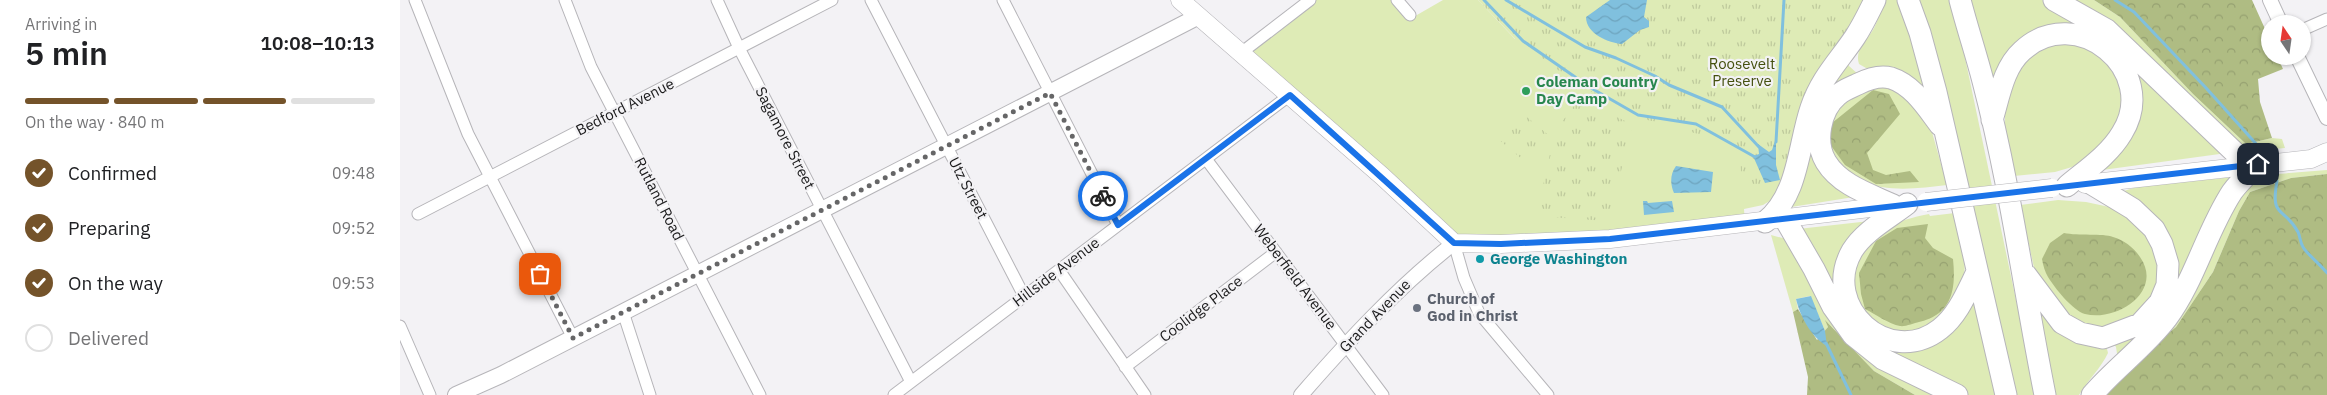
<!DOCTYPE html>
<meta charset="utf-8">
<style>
body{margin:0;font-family:"IBM Plex Sans",sans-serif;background:#f6f6f6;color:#202124;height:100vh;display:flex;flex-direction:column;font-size:19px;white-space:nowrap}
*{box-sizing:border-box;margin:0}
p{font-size:16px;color:#757577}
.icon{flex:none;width:28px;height:28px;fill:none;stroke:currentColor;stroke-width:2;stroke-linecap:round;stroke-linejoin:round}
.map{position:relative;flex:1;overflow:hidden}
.details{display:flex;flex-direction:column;background:#fff;width:400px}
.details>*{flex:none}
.needle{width:32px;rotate:347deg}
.fabs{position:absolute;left:1861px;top:15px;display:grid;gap:10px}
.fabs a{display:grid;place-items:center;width:50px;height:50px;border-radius:50%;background:#fff;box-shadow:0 1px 4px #0004;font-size:25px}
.pin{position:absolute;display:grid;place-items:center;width:42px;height:42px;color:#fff;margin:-21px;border-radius:10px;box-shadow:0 2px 8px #0006}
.courier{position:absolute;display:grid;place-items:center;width:50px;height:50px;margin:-25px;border:4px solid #1a73e8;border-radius:50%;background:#fff;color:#222;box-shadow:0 1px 6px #0007}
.head em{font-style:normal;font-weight:600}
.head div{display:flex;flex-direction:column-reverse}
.head{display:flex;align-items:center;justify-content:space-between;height:85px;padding:0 25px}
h1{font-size:32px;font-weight:600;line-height:38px}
.bar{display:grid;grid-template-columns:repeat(4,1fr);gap:8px 5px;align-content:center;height:60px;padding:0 25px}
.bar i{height:6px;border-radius:4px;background:#e0e0e0}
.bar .selected{background:#74532a}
.bar p{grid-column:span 4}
ol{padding:0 25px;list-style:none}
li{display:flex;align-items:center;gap:15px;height:55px}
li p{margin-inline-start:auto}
li .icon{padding:5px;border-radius:50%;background:#74532a;color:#fff;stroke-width:4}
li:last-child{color:#757577}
li i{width:28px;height:28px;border:2px solid #e0e0e0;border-radius:50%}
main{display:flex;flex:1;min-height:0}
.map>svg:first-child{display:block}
.green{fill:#deebb6}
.forest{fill:url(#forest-crowns)}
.park{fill:url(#park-tufts)}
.water{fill:url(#water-waves)}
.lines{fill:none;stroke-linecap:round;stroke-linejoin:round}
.stream{stroke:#80c0de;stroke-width:3}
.minor-casing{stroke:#b6b5b9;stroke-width:13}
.tertiary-casing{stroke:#b6b5b9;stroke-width:16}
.secondary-casing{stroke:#b6b5b9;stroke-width:18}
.primary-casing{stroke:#b6b5b9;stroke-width:19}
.motorway-casing{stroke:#b6b5b9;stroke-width:23}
.minor{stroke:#fff;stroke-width:11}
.tertiary{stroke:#fff;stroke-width:14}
.secondary{stroke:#fff;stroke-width:16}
.primary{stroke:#fff;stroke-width:18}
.motorway{stroke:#fff;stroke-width:21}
.primary-bridge-casing{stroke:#b6b5b9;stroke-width:19;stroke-linecap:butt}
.primary-bridge{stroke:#fff;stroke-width:18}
.done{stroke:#666667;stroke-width:5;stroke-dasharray:0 9}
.route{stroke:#1a73e8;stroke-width:6}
.leisure-dot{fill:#2e9e5b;stroke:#f3f2f5;stroke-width:2}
.culture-dot{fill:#0f9aa8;stroke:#f3f2f5;stroke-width:2}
.worship-dot{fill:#6b7280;stroke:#f3f2f5;stroke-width:2}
.labels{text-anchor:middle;stroke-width:4.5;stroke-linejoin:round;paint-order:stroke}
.park-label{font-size:15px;fill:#45500f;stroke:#f3f2f5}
.leisure-label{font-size:15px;font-weight:bold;fill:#27864d;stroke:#f3f2f5;text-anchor:start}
.street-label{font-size:15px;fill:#1a1a1b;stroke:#f3f2f5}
.culture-label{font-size:15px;font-weight:bold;fill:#0d838f;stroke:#f3f2f5;text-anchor:start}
.worship-label{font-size:15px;font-weight:bold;fill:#5b616d;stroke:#f3f2f5;text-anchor:start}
</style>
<main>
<section class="details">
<div class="head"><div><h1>5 min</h1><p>Arriving in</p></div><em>10:08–10:13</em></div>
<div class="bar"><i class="selected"></i><i class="selected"></i><i class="selected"></i><i></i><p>On the way · 840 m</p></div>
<ol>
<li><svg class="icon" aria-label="check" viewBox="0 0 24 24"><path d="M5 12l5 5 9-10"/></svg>Confirmed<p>09:48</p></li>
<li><svg class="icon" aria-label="check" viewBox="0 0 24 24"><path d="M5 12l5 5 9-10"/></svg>Preparing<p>09:52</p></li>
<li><svg class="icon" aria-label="check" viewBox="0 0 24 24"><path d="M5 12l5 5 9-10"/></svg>On the way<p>09:53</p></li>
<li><i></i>Delivered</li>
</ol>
</section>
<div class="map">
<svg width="1927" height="395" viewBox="0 0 1927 395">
<defs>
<pattern id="forest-crowns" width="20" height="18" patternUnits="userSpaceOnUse" patternTransform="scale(1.25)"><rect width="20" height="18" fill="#afbc83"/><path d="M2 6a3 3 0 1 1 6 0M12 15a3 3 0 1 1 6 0" fill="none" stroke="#96a171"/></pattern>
<pattern id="park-tufts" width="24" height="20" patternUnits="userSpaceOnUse" patternTransform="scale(1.25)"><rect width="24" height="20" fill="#deebb6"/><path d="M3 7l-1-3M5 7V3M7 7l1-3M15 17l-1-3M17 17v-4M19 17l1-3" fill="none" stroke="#bec99c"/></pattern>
<pattern id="water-waves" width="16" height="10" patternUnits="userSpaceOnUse" patternTransform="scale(1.25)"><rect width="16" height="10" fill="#80c0de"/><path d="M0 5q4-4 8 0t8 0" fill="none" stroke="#6ea4be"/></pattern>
</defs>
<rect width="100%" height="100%" fill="#f3f2f5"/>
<path class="green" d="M913,0H994L1010,19L1043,0H1078L1115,39L1410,57L1378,196L1363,205L1344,209L1345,225L1055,244L843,53Z
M1481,0H1499L1532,106L1459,64C1454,49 1468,40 1474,28C1479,18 1481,10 1481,0Z
M1518,0H1551L1556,15L1636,395H1613C1586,262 1559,130 1518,0Z
M1569,0H1642L1682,19L1827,153L1695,171L1726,134V61L1651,30L1596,85L1582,51Z
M1672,0H1694L1720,17L1793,94L1846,144L1872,138L1882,139L1885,148L1854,151L1843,147Z
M1669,38L1715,65L1726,94L1722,121L1686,159L1672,167L1655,172L1614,176L1605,129V114L1607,88L1620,60Z
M1446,56L1449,66L1459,75L1414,138L1454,197L1385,208L1409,131Z
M1490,85L1515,99L1530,125L1547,185C1520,188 1488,193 1462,181C1450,176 1439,163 1429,155V111L1444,94Z
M1927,170V174L1891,178L1850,192L1839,211L1813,272L1776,327L1738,358L1842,188L1866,175Z
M1833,177L1768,306L1718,360L1716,347L1711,340L1736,332L1773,266L1717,193L1737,187Z
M1658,200L1686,202L1714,208L1717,203L1758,248L1762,282L1748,309L1701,331L1672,324L1635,272L1620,205Z
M1555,213L1565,260L1564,280L1534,327L1507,336L1484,332L1451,298L1458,249C1486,227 1494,221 1529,214L1530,216Z
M1479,220C1469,228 1448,244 1443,254C1438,264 1438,273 1439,284C1440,295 1442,307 1449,316C1468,345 1513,354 1541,334C1556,323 1563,306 1572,290L1586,343L1596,395H1568L1500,363L1470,345L1449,324L1430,291L1398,229Z
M1371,235L1386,239L1422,297L1546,395H1515L1474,371L1426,321L1428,327L1425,331L1410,296L1396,299L1398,309L1393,312Z
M1632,289L1706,345L1708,353C1701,368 1688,380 1679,395H1654Z"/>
<path class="forest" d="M1694,0H1852L1870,40V56H1877L1883,69L1858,79L1860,102L1872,138L1846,144L1793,94L1720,17Z
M1473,90L1489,94L1500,114L1467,153L1473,170L1486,175L1510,171L1519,182L1476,184L1445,165L1429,143L1432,123Z
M1927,174V395H1704L1738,358L1776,327L1813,272L1839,211L1850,192L1891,178Z
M1528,224L1525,238L1533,248L1553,259C1556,288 1553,314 1519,322C1514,323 1505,327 1500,326C1489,324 1475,314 1465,309L1461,294L1459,273L1476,241L1497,228Z
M1664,233C1678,236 1703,233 1713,237C1724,240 1734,248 1740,257C1764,291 1717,322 1685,314C1673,311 1654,287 1648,277C1645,272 1643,265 1642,259L1650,243Z
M1398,309L1417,340L1428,327L1425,320L1474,371L1515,395H1407L1408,377L1393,312Z"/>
<path class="park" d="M1078,0H1467L1388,178L1342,189L1340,156L1316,139L1237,117L1190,91L1123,47Z
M1180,98L1233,125L1208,221L1149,217L1148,219L1139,204L1155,131Z
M1120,111L1152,138L1129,165L1097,138Z"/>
<path class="water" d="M1210,0H1247L1244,17L1249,21V27L1240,30L1222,44C1209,43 1186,34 1186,17Z
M1376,138V165L1380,180L1365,183L1353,156L1359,154L1358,144L1369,152L1372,150Z
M1276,166L1313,172L1311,192L1274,193C1270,184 1270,174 1276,166Z
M1243,201H1247L1248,203L1272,201L1274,212L1244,215Z
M1411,296L1425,331L1427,346C1411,337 1400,316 1396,299Z"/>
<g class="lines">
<path class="stream" d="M1084,0L1123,41L1191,88L1238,115L1296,124L1355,157
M1106,0L1185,47L1216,58L1255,76L1269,85L1322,107L1359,147
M1715,0L1734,12L1807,89L1858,146
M1376,142L1384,0
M1877,181C1870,219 1884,206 1898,232C1900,236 1900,242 1903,247C1905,252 1922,266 1927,273
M1426,343L1451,395"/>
<g class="minor-casing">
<path id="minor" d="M15,0L68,134L173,338
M165,0L191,67L360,395
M317,0L339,48L511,382
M471,0L624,296
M603,0L718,225
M997,0L1010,15
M1902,30L1927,19
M841,53L910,0
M806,159L983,395
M18,214L432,0
M1054,243L1064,278L1079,313L1148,395
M659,270L745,395
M223,312L250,395
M0,326L30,395
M725,367L876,252
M494,395L890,95"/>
</g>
<g class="tertiary-casing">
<path id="tertiary" d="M1870,0L1881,24
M1897,56L1927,118
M901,395C948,341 998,287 1054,243"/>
</g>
<g class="secondary-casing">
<path id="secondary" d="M56,395L101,375L799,16"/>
</g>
<g class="primary-casing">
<path id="primary" d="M780,0L982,176L1054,243L1101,244L1210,239L1495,205
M1685,184L1911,159L1927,152"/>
</g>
<g class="motorway-casing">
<path id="motorway" d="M1508,0L1520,33L1536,92L1606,395
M1560,0C1567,27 1576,54 1583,81C1610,184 1624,290 1645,395
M1654,0L1707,30L1849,166
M1592,120C1599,98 1603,68 1622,51C1676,1 1761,70 1722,133C1709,155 1686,170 1667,186
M1507,204C1489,218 1464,231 1452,251C1420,307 1489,369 1540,329C1558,315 1567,292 1577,272
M1493,205C1469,194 1440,185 1426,162C1414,142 1420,110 1438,95C1443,90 1452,87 1458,84C1468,79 1480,75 1491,78C1513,85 1527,108 1540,125
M1385,219L1414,269L1433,307L1453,335L1483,359L1557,395
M1365,222C1399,195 1398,146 1411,108C1421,78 1439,61 1455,37C1463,25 1469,12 1475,0
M1626,275L1662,323L1680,333L1703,338L1740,324L1760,302L1767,285L1768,264L1762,244L1754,229L1733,209L1690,183
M1692,395C1715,368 1745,347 1767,318C1795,280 1806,232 1832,192C1839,182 1849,173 1858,164"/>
</g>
<use href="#minor" class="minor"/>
<use href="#tertiary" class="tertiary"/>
<use href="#secondary" class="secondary"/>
<use href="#primary" class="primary"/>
<use href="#motorway" class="motorway"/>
<g class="primary-bridge-casing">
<path id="primary-bridge" d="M1526,202L1652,188"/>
</g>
<use href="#primary-bridge" class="primary-bridge"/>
</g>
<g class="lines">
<path class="done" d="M140,274L173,338L650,93L703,196"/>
<path class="route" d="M703,196L718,225L890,95L1054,243L1101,244L1210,239L1858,164"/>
</g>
<circle class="leisure-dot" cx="1126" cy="91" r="5"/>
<circle class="culture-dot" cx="1080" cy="259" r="5"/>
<circle class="worship-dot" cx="1017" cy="308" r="5"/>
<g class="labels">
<g class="park-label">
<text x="1342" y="69">Roosevelt<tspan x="1342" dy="17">Preserve</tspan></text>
</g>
<g class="leisure-label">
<text x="1136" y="87">Coleman Country<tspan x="1136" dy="17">Day Camp</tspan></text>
</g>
<g class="street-label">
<text transform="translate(225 107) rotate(-27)" y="5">Bedford Avenue</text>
<text transform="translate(385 138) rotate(63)" y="5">Sagamore Street</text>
<text transform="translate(568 188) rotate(63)" y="5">Utz Street</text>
<text transform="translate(259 199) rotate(63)" y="5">Rutland Road</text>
<text transform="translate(656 272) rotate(-37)" y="5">Hillside Avenue</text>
<text transform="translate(895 277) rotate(53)" y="5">Weberfield Avenue</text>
<text transform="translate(801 309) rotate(-37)" y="5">Coolidge Place</text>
<text transform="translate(975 316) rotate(-46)" y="5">Grand Avenue</text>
</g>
<g class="culture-label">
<text x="1090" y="264">George Washington</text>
</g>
<g class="worship-label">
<text x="1027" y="304">Church of<tspan x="1027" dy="17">God in Christ</tspan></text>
</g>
</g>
</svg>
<div class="fabs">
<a><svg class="needle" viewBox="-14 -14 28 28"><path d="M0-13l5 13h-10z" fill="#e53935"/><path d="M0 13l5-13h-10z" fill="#757577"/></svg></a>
</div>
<div class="pin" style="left:140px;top:274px;background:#ea580c"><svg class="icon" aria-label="bag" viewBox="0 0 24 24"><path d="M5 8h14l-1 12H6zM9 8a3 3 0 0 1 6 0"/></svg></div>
<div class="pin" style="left:1858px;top:164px;background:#1f2937"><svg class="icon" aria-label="home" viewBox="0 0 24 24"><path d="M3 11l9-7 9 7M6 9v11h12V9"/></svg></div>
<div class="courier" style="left:703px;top:196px"><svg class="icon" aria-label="bike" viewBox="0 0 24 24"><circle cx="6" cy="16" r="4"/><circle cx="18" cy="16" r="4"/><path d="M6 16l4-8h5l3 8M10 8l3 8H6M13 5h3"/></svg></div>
</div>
</main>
